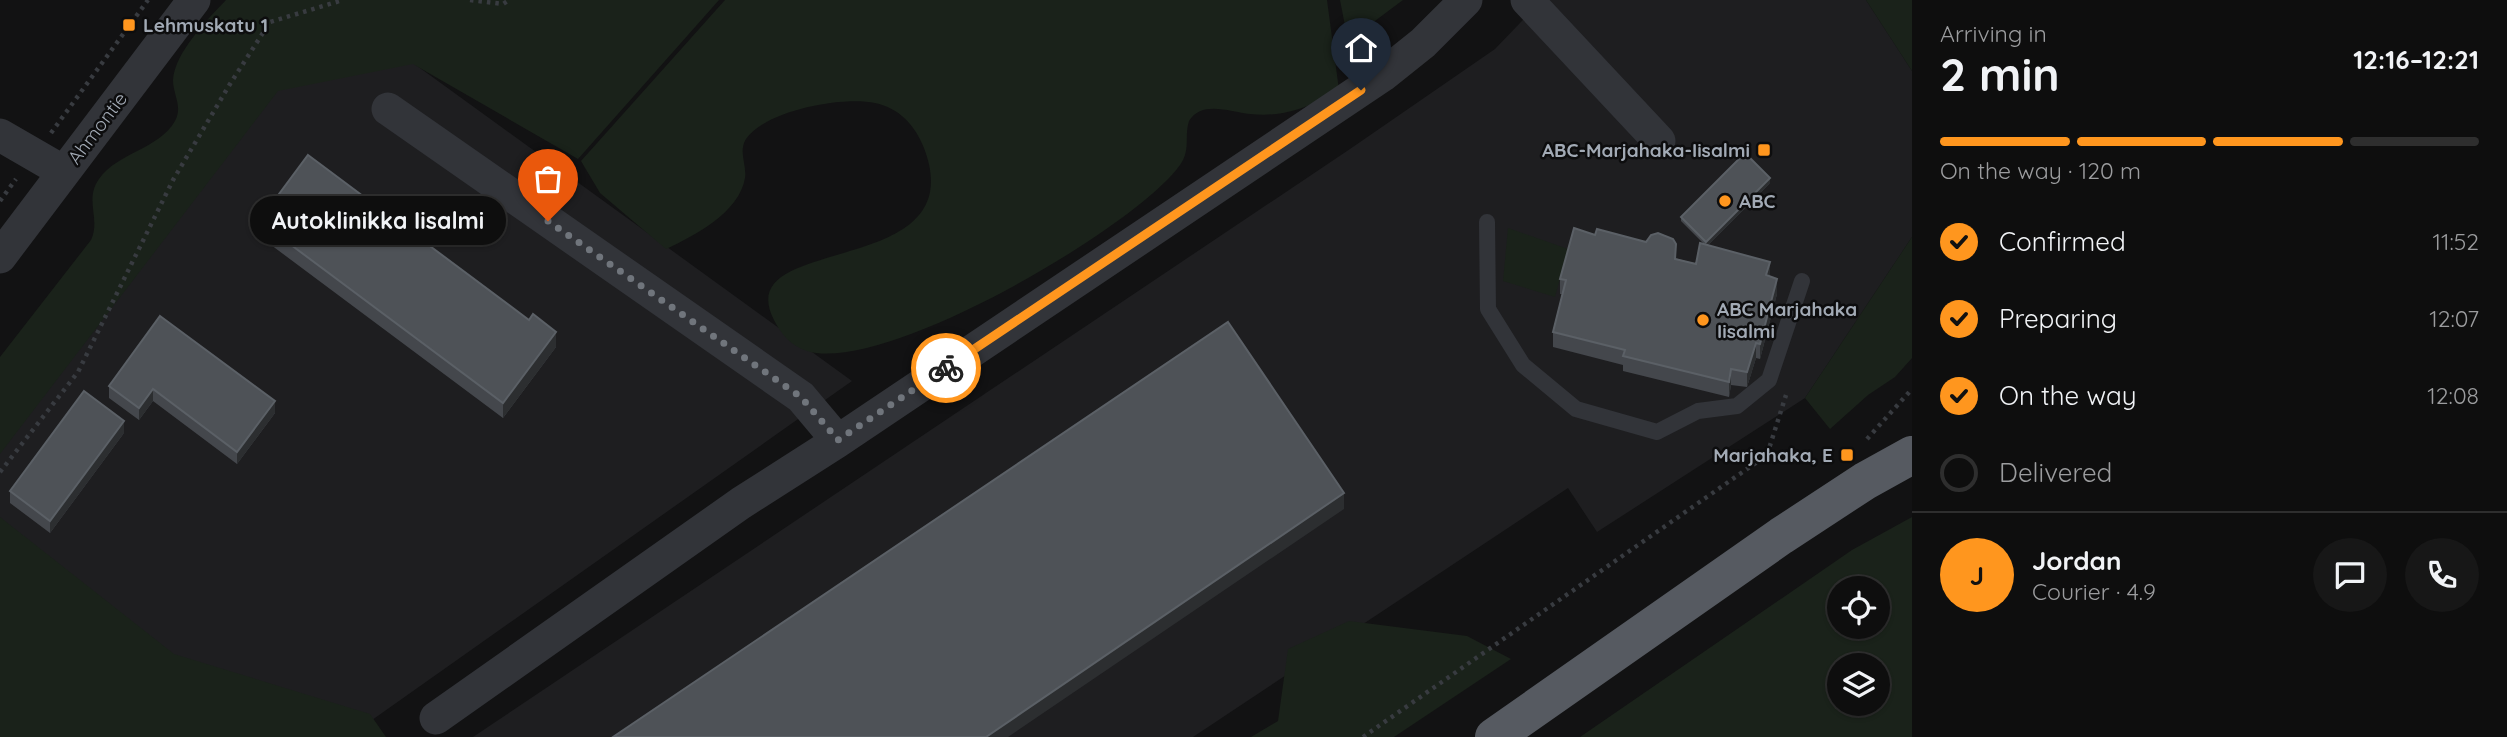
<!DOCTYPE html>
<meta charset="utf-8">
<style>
body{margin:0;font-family:Quicksand,sans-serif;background:#171717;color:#f1f3f6;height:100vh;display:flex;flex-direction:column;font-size:26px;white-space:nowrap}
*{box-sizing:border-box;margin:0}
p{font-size:23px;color:#9b9c9e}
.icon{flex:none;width:38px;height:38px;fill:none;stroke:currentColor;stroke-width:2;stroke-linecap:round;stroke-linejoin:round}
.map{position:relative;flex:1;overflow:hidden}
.side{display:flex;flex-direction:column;background:#0e0e0e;width:595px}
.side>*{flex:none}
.buttons{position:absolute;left:1827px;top:576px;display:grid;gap:14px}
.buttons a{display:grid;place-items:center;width:63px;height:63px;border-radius:50%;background:#0e0e0e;box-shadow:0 2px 5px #0004,0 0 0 2px #2e2e2e;font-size:35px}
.pin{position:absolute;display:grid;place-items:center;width:60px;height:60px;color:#fff;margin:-72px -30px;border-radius:50% 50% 50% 0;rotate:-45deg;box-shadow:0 0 7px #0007}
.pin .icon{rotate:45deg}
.courier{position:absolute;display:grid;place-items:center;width:70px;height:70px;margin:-35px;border:5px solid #ff961e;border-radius:50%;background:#fff;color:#222;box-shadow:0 2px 9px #0007}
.bubble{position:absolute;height:49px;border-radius:24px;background:#0e0e0e;box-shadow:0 2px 5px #0004,0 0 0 2px #2e2e2e;font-size:23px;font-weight:700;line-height:49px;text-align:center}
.overview em{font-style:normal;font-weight:700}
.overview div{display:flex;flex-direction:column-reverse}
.overview{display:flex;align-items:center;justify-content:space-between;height:119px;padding:0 28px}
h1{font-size:46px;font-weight:700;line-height:52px}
.bar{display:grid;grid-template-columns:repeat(4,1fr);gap:10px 7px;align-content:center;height:84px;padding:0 28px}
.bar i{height:9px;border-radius:5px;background:#2e2e2e}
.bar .selected{background:#ff961e}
.bar p{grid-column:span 4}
.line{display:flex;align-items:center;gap:18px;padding:0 28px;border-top:2px solid #2e2e2e}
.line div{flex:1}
.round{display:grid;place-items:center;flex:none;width:74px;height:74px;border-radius:37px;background:#171717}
ol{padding:0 28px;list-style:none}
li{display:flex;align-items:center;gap:21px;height:77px}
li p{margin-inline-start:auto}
li .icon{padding:7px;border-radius:50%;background:#ff961e;color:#111;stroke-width:4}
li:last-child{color:#9b9c9e}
li i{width:38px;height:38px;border:4px solid #2e2e2e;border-radius:50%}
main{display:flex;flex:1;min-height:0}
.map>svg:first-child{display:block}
.built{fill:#1e1e20}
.green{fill:#1a221a;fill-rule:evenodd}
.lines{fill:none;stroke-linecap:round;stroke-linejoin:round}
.path{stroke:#383b40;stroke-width:4.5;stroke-dasharray:3.5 5;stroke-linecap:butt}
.service{stroke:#323439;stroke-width:16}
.minor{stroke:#323439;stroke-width:33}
.trunk{stroke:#565a61;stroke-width:38}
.wall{fill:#44474c}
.shaded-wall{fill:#2c2e30}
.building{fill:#4e5257;stroke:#5b6066;stroke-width:2}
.done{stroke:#70757c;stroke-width:7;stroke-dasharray:0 12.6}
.route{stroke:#ff961e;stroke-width:9}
.poi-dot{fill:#ff961e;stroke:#0d0d0e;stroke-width:2.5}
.labels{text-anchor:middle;stroke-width:5;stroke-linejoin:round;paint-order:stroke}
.poi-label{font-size:19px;font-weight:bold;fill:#a2aab5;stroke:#0d0d0e;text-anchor:start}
.street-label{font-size:19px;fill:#a2aab5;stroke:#0d0d0e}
</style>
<main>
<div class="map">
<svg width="1912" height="737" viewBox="0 0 1912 737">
<rect width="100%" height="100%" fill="#121213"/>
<path class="built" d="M1542,0H1866L1912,71V237L1805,398L1597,532L1568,488L1193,737H473L1350,149L1495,49Z
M340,10L852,381L348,737H265L0,565V446Z"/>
<path class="green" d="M226,0H719L578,159L413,64L278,91L0,454V357L91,240C101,219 84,200 99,179C118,152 158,150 175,121C183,106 173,95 173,80C175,52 208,19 226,0Z
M725,0H1327L1339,90C1321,101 1304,109 1283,113C1272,115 1261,115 1250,114C1230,112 1202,100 1189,121C1184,137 1191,150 1180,165C1135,228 883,375 807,351C791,346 781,334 774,320C728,231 975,282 924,148C915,125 899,108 875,103C843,96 766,110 746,139C738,152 747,164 745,178C739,213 694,236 666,249L600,193L581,161Z
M1340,0H1403L1348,41Z
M1866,0H1912V71Z
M1508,228L1568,249L1555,297L1503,281Z
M1912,237V358L1895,377L1868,395L1830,429L1805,398Z
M0,517L174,654L370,714L386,737H0Z
M1912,517V737H1580L1852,550ZM1839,588H1878V626H1839ZM1839,665H1878V704H1839Z
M1349,621L1467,636L1511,659L1394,737H1251L1278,721L1288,649Z"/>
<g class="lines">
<path class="path" d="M470,0L503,4L509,0
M51,133L148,0
M0,201L16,179
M1867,439L1912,389
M0,472L78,372L173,180L230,84L270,22L343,0
M1363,737L1767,455L1786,395"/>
<path class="service" d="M1487,222L1488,309L1523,365L1576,409L1657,432L1698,411L1737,406L1769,380L1802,281"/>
<path class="minor" d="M1527,0L1659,141
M388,109L801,397L838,441L1383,75L1423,43L1466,0
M0,135L64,172
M0,257L194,0
M436,718L741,503L838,441"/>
<path class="trunk" d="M1494,737L1781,536L1865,481L1912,455"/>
</g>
<path class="wall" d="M1770,183L1708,245L1770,276L1777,294L1760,359L1756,358L1747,387L1731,385L1729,397L1623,371V365L1553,347V332L1562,294H1560V279L1595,235L1696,264L1704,244L1681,221V217Z
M259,221L556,347L503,418L259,236Z
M160,316L275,413L237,464L153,401L139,420L109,398V386Z
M124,433L50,533L10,503V491Z"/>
<path class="shaded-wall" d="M1770,178V183L1706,247V242Z
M1770,262V277L1766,275Z
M1777,279V294L1760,359V344Z
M556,332V347L503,418V403Z
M1756,343V358L1747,387V372Z
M1731,369V385L1729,397V382Z
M153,389V401L139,420V408Z
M275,401V413L237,464V452Z
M124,421V433L50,533V521Z
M1344,493V509L1008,737H986Z"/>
<path class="building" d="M1745,153L1770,178L1706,242L1681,217Z
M308,155L529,320L533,314L556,332L503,403L259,221Z
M1574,228L1595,235L1597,229L1646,242L1651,235L1658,233L1673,239L1676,244L1675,259L1696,264L1700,243L1770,262L1766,275L1777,279L1760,344L1756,343L1747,372L1731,369L1729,382L1623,356L1625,350L1553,332L1566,280L1560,279Z
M160,316L275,401L237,452L153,389L139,408L109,386Z
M1228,322L1344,493L986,737H613Z
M84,391L124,421L50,521L10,491Z"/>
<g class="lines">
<path class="done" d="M548,221L801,397L838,440L946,368"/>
<path class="route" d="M946,368L1361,90"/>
</g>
<g class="poi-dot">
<rect x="122" y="18" width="14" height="14" rx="3.5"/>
<rect x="1757" y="143" width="14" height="14" rx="3.5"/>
<circle cx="1725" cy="201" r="7"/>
<circle cx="1703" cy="320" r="7"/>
<rect x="1840" y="448" width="14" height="14" rx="3.5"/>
</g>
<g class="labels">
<g class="poi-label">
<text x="143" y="32">Lehmuskatu 1</text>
<text x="1750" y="157" text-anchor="end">ABC-Marjahaka-Iisalmi</text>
<text x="1739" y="208">ABC</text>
<text x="1717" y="316">ABC Marjahaka<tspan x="1717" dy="22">Iisalmi</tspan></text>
<text x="1833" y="462" text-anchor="end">Marjahaka, E</text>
</g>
<g class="street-label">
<text transform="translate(97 128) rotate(-53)" y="7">Ahmontie</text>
</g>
</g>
</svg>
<div class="buttons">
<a><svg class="icon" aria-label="locate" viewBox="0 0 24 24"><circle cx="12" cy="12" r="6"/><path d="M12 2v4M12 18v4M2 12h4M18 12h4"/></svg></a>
<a><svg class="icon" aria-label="layers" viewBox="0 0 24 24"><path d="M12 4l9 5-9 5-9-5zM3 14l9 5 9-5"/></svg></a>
</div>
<div class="pin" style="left:548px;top:221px;background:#ea580c"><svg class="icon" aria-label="bag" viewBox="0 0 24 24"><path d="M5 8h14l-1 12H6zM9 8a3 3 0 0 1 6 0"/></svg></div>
<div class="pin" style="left:1361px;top:90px;background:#1f2937"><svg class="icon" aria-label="home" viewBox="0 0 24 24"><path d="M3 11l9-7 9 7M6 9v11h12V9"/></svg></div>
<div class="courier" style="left:946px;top:368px"><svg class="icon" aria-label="bike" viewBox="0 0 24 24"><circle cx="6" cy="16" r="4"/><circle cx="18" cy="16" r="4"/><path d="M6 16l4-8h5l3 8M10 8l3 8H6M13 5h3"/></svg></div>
<div class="bubble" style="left:250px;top:196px;width:256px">Autoklinikka Iisalmi</div>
</div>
<section class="side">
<div class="overview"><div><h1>2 min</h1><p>Arriving in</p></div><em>12:16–12:21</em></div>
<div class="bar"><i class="selected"></i><i class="selected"></i><i class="selected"></i><i></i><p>On the way · 120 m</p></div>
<ol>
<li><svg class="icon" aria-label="check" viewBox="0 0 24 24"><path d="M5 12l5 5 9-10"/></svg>Confirmed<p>11:52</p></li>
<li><svg class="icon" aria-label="check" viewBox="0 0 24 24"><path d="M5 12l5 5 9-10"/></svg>Preparing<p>12:07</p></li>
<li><svg class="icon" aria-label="check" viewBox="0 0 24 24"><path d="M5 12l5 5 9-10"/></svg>On the way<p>12:08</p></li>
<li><i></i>Delivered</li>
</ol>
<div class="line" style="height:126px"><b class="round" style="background:#ff961e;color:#111">J</b><div><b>Jordan</b><p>Courier · 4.9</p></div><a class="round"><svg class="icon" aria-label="chat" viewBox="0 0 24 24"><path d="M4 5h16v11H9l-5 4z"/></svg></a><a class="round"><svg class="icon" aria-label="phone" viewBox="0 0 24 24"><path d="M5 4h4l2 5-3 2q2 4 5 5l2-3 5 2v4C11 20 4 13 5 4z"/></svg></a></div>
</section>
</main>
